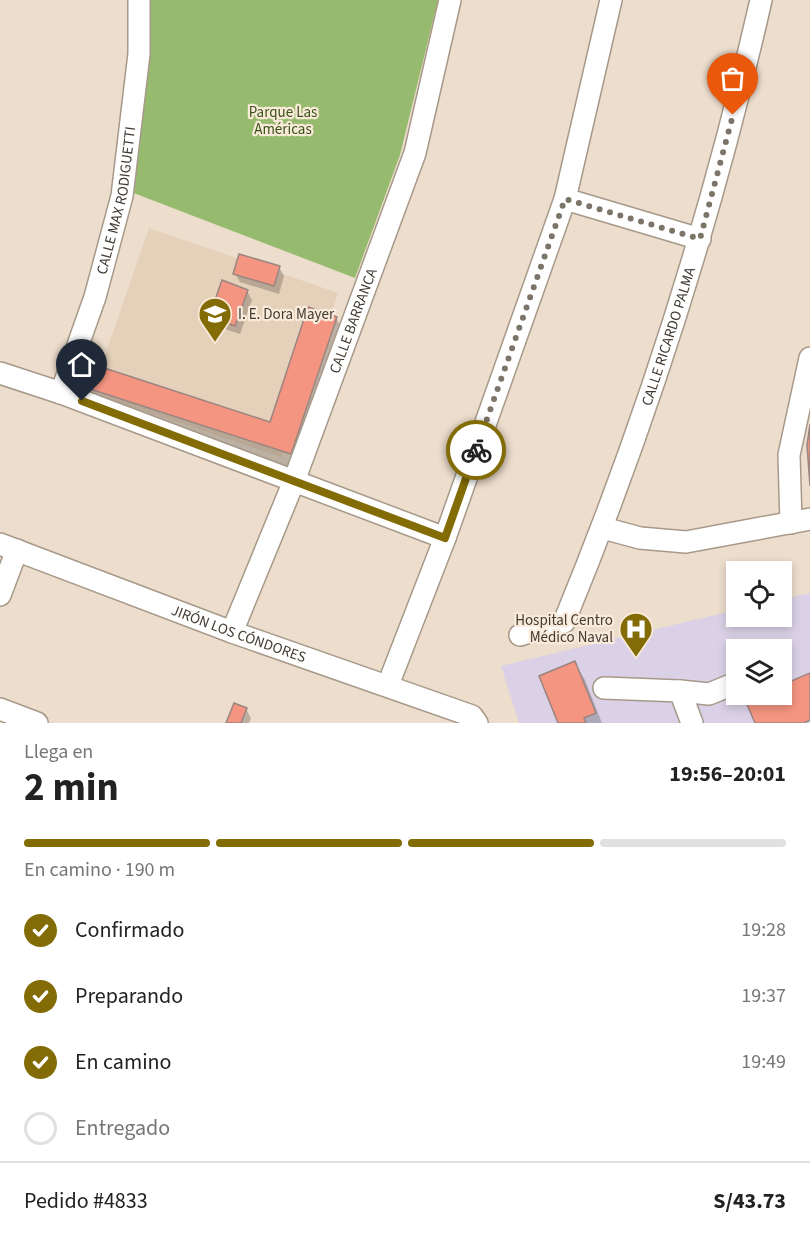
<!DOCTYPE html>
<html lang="es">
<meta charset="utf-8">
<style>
body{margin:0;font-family:"Source Sans 3",sans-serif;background:#f2f2f2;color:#222;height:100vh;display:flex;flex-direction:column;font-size:22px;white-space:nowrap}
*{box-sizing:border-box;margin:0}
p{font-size:20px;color:#767676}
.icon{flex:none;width:33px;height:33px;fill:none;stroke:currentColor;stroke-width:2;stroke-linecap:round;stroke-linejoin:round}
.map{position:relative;height:723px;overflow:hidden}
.sheet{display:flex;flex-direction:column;background:#fff;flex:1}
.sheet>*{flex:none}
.buttons{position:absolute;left:726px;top:561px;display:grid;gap:12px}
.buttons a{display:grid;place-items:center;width:66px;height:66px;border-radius:0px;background:#fff;box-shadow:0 3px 9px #0003;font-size:30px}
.pin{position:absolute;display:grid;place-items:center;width:51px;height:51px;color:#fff;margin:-62px -26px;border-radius:50% 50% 50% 0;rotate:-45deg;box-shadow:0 0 6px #0007}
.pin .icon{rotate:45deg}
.courier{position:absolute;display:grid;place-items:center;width:60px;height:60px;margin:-30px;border:4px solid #836b06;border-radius:50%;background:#fff;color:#222;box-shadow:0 2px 8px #0007}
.head em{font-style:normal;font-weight:700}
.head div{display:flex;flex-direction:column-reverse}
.head{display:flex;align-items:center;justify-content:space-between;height:102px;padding:0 24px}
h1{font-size:39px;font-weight:700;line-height:45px}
.bar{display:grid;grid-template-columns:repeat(4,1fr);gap:9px 6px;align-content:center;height:72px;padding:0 24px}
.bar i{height:8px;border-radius:4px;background:#e0e0e0}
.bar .current{background:#836b06}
.bar p{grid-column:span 4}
.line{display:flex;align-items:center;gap:15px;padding:0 24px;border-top:2px solid #e0e0e0}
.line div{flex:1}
ol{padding:0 24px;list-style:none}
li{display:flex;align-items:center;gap:18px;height:66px}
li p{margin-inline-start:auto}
li .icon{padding:6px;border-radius:50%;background:#836b06;color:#fff;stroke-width:4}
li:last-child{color:#767676}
li i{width:33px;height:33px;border:3px solid #e0e0e0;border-radius:50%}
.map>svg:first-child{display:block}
.built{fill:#e5d1ba}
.medical{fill:#dad1e6;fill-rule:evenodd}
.green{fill:#97bb6e}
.shadow{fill:#0003}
.building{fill:#f49581;stroke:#9b8580;stroke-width:1.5}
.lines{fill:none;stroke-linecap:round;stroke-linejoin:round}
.minor-casing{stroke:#a79989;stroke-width:24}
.minor{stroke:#fff;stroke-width:21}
.done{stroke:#7c7369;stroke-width:6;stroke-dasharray:0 10.8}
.route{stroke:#836b06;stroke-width:8}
.labels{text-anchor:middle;stroke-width:4.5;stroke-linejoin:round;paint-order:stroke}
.park-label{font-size:15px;fill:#395218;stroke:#f9ead9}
.street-label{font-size:15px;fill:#403a33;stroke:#f9ead9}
.poi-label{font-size:15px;fill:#403a33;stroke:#f9ead9;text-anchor:start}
</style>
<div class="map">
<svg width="810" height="723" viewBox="0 0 810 723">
<rect width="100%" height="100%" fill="#ecddcc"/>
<path class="built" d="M149,228L338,293L281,457L92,393Z"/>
<path class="medical" d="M810,593V723H519L501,666L736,610V616H782V599ZM736,650H782V694H736Z"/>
<path class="green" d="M149,0H438L400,155L355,278L131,192L151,17Z"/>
<path class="shadow" d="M279,267L284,276L279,294L240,282L235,274Z
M247,291L252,300L240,334L216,326L211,317Z
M336,318L346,335L301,471L96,404L86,386L271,424Z
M575,663L585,680L602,723H559Z
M246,709L251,718L249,723H227Z"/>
<path class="building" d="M239,254L280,266L274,286L233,274Z
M222,280L248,290L235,326L209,317Z
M308,307L337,317L291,454L84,387L92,364L270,422Z
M810,424V486L807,445Z
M575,661L596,713L584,718L586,723H558L539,676Z
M810,673V720L804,723H755L745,700L759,694H782V685Z
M234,703L247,708L241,723H226Z"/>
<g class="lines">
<g class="minor-casing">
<g id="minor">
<path d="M565,199L700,239"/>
<path d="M0,373L61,393L445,538"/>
<path id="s1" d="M61,393L95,297L122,196L139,54V0"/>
<path d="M791,523L789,455L810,358"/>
<path d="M603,528L640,538L686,542L810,519"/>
<path id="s2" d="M0,544L232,632L472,716L477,723"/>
<path d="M0,595L17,550"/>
<path id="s3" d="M232,632L294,481L415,153L450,0"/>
<path id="s4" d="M520,635L564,622C647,421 713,212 761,0"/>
<path d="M388,685L445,538L565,199L611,0"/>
<path d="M604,688L680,691L692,723"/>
<path d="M680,691L709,694L736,683"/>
<path d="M0,709L37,723"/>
</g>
</g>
<use href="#minor" class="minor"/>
</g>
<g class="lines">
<path class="done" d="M476,450L565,199L700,239L733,115"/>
<path class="route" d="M82,401L445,538L476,450"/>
</g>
<defs>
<g id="school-pin" transform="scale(1.725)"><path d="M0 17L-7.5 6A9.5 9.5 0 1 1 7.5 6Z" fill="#836b06" stroke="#f9ead9"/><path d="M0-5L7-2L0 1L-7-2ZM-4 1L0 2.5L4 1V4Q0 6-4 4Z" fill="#fff"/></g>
<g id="hospital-pin" transform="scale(1.725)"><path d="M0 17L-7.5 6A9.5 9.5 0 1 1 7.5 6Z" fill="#836b06" stroke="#f9ead9"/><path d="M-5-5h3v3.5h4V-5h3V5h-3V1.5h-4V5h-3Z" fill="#fff"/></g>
</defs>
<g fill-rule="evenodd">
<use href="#school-pin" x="215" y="314"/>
<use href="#hospital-pin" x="636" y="629"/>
</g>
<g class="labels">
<g class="park-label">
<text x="283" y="117">Parque Las<tspan x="283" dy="17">Américas</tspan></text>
</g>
<g class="street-label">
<text dy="5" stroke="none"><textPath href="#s1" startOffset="201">CALLE MAX RODIGUETTI</textPath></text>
<text dy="5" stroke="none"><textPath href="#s3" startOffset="334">CALLE BARRANCA</textPath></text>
<text dy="5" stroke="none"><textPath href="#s4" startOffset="350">CALLE RICARDO PALMA</textPath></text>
<text dy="5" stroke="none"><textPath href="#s2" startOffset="255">JIRÓN LOS CÓNDORES</textPath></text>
</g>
<g class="poi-label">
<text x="238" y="319">I. E. Dora Mayer</text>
<text x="613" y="625" text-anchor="end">Hospital Centro<tspan x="613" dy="17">Médico Naval</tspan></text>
</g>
</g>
</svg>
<div class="buttons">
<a><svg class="icon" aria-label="locate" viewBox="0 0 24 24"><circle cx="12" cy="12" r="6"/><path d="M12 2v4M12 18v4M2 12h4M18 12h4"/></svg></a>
<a><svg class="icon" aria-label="layers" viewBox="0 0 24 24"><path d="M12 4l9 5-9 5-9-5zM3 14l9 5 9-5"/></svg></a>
</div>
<div class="pin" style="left:733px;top:115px;background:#ea580c"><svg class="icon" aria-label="bag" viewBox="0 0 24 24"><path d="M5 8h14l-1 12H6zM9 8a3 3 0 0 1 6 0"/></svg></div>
<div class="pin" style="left:82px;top:401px;background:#1f2937"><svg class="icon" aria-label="home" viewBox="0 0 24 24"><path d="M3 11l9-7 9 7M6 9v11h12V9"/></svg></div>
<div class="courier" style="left:476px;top:450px"><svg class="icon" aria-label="bike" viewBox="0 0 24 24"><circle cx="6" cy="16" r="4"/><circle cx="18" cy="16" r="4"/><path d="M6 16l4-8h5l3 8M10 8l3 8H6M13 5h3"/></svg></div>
</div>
<section class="sheet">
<div class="head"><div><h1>2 min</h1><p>Llega en</p></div><em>19:56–20:01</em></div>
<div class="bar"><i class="current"></i><i class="current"></i><i class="current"></i><i></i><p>En camino · 190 m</p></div>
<ol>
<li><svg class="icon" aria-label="check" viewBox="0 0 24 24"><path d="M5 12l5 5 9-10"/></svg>Confirmado<p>19:28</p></li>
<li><svg class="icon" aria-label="check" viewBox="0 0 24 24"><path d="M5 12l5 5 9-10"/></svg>Preparando<p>19:37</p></li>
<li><svg class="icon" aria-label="check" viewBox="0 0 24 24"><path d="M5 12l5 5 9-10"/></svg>En camino<p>19:49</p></li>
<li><i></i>Entregado</li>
</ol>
<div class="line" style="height:78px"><div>Pedido #4833</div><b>S/43.73</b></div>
</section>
